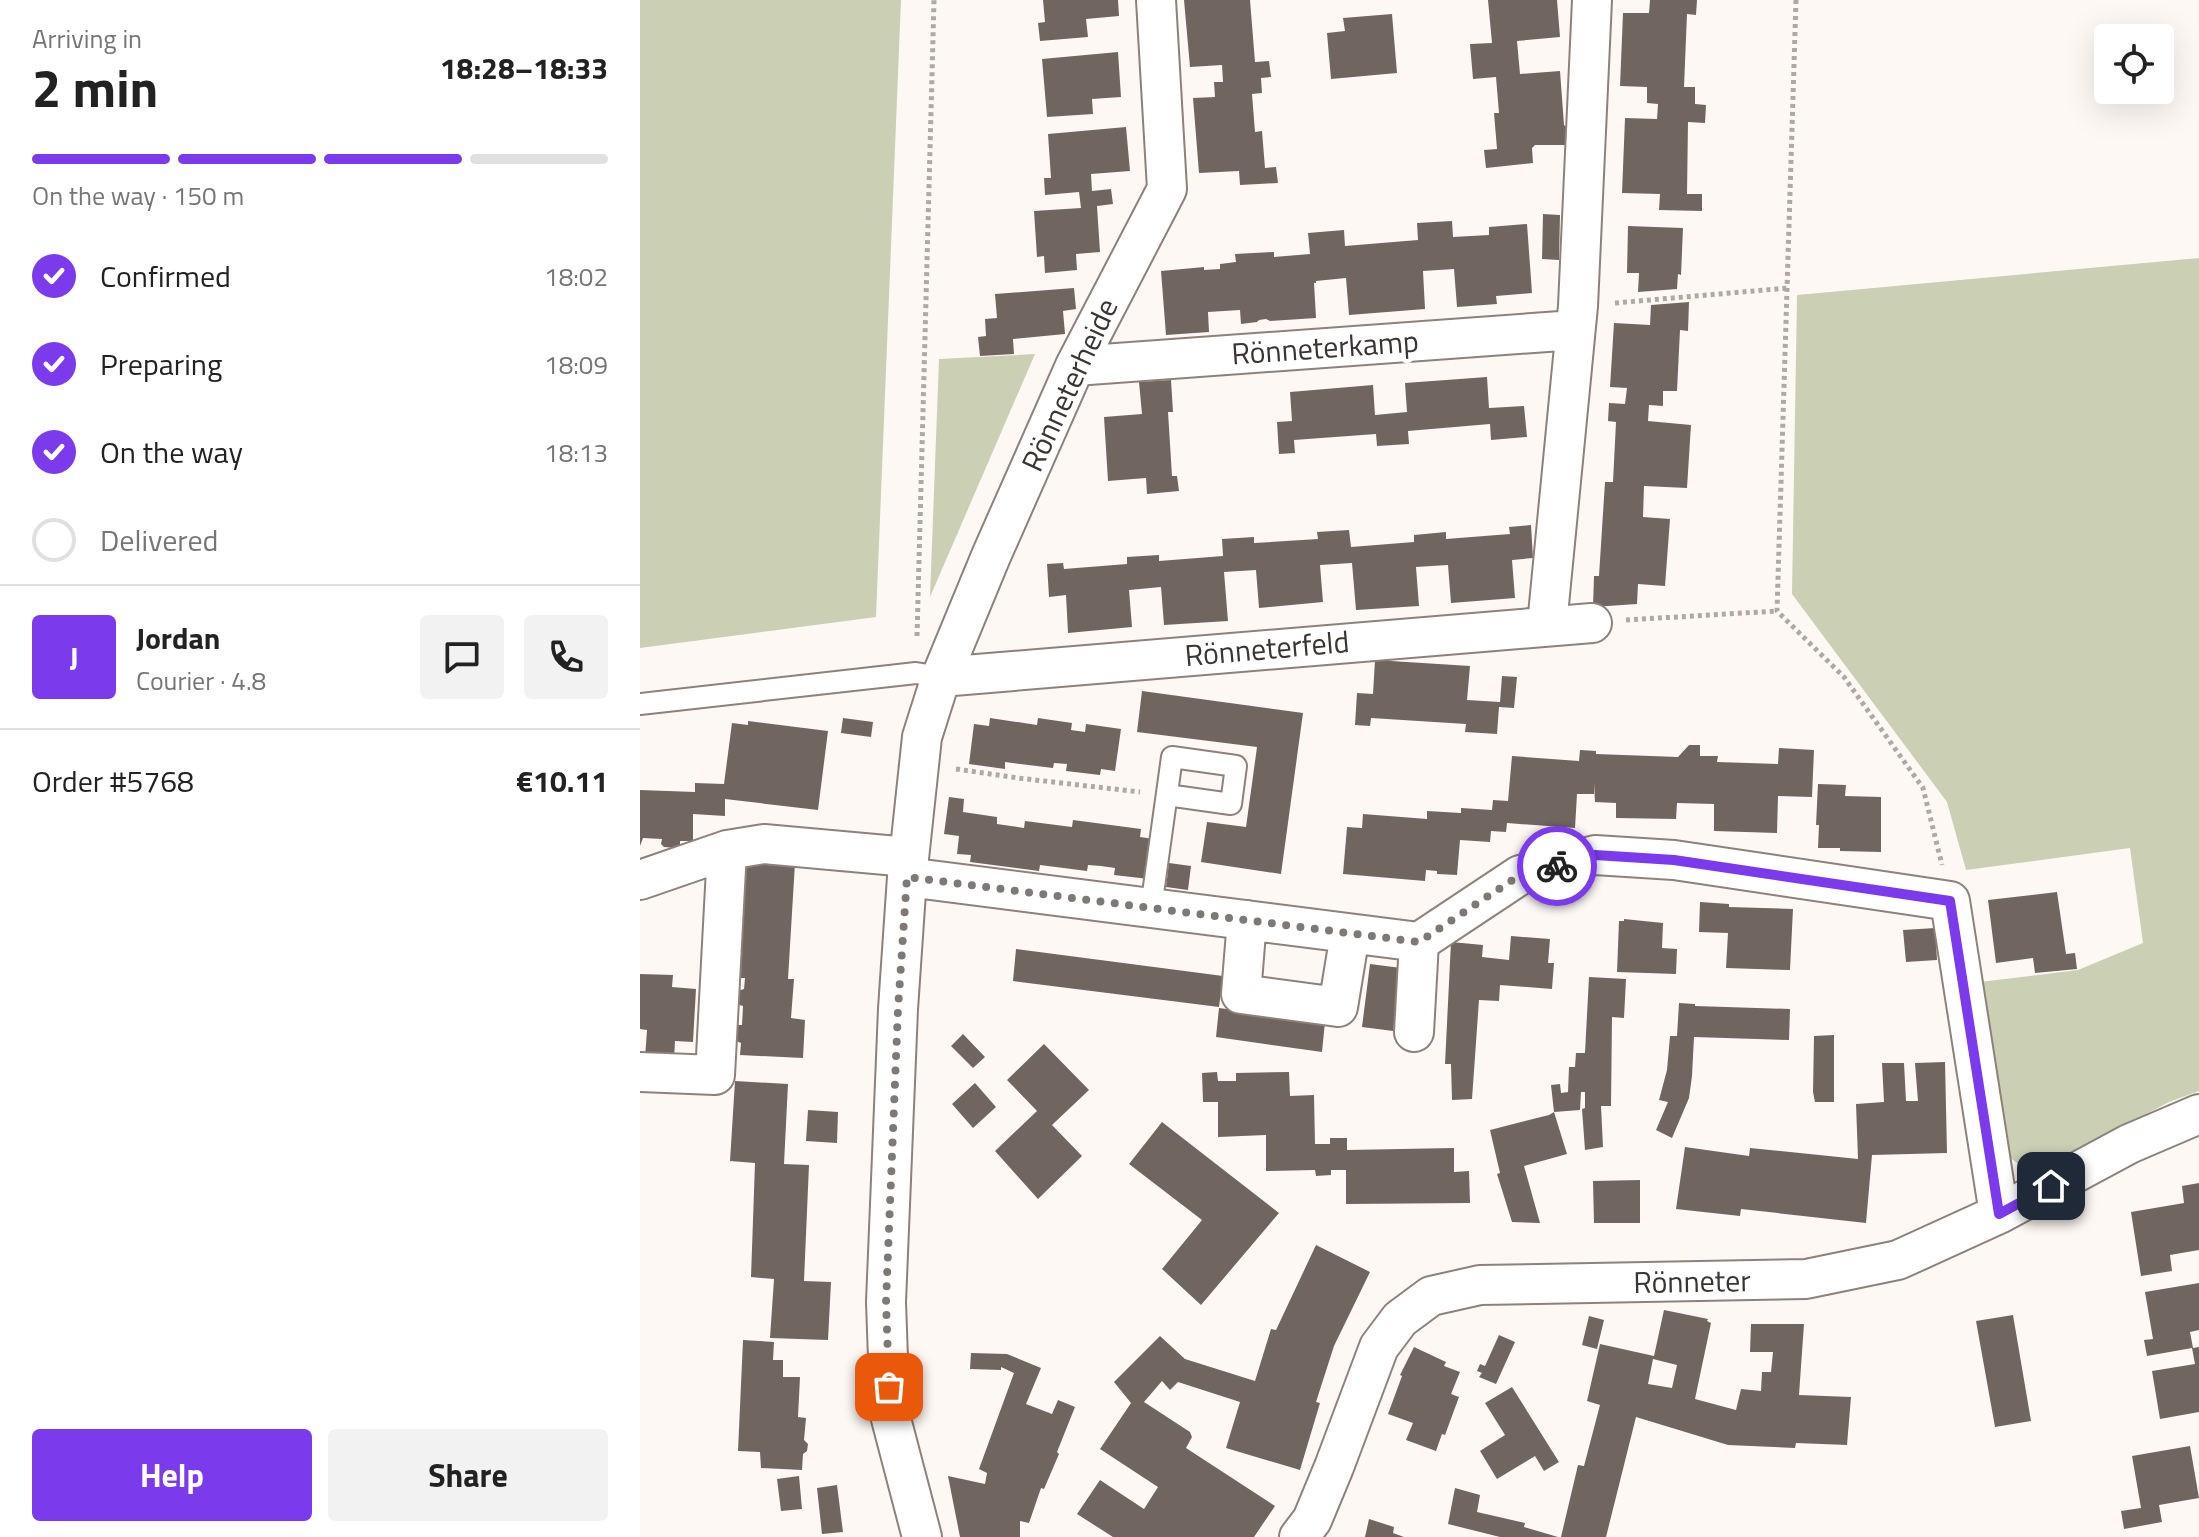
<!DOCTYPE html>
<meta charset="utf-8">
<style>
body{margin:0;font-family:"Titillium Web",sans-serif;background:#f2f2f2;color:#222;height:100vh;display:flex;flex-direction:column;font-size:30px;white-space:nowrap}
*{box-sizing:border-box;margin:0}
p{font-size:26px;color:#767676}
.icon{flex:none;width:44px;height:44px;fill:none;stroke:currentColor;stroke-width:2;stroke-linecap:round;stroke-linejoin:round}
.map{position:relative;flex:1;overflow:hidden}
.sheet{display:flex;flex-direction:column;background:#fff;width:640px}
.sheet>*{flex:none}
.tools{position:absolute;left:1454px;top:24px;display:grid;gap:16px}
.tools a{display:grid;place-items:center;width:80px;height:80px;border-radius:8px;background:#fff;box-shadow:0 8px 32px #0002;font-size:40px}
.pin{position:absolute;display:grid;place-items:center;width:68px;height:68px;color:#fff;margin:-34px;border-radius:16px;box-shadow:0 4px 12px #0006}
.courier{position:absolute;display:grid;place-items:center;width:80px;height:80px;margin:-40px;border:6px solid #7c3aed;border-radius:50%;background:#fff;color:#222;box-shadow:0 2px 10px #0007}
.overview em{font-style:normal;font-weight:700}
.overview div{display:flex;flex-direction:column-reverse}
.overview{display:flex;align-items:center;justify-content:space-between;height:136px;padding:0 32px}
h1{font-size:52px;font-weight:700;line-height:60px}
.bar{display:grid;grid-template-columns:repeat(4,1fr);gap:12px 8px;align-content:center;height:96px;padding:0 32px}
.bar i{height:10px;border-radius:6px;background:#e0e0e0}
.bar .active{background:#7c3aed}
.bar p{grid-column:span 4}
.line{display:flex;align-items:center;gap:20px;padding:0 32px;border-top:2px solid #e0e0e0}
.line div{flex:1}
.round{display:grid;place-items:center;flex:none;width:84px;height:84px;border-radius:8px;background:#f2f2f2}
ol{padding:0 32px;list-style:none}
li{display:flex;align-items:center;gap:24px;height:88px}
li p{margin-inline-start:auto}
li .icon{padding:8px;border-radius:50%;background:#7c3aed;color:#fff;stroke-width:4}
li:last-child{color:#767676}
li i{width:44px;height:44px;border:4px solid #e0e0e0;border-radius:50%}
.action{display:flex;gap:16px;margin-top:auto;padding:16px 32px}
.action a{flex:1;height:92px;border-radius:8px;background:#7c3aed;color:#fff;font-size:32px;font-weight:700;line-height:92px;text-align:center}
.action a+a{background:#f2f2f2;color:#222}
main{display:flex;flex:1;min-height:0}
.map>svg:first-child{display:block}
.green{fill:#cbcfb4}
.building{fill:#71655f;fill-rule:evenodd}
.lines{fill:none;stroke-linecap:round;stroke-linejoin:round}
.lane-casing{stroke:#8d817a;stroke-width:24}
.street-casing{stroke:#8d817a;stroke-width:42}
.path{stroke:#afa9a6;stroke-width:5;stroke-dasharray:4 4;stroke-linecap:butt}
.lane{stroke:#fff;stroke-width:20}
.street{stroke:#fff;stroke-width:38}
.done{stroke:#7f7976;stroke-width:8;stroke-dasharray:0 14.4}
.route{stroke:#7c3aed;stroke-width:10}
.labels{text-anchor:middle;stroke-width:8;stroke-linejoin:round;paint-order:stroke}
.street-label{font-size:30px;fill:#3a3432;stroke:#fff}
</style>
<main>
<section class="sheet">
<div class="overview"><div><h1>2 min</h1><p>Arriving in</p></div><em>18:28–18:33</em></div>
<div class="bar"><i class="active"></i><i class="active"></i><i class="active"></i><i></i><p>On the way · 150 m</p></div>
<ol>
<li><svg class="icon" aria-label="check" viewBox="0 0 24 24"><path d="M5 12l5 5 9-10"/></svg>Confirmed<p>18:02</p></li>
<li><svg class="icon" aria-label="check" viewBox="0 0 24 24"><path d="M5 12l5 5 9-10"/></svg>Preparing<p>18:09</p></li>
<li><svg class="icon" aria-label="check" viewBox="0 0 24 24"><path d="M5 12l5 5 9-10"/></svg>On the way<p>18:13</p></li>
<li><i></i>Delivered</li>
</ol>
<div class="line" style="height:144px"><b class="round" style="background:#7c3aed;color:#fff">J</b><div><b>Jordan</b><p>Courier · 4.8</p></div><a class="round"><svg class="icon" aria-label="chat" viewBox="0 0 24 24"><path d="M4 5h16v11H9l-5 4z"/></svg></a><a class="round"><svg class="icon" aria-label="phone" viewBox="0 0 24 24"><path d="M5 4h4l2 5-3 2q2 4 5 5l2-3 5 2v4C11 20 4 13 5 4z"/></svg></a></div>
<div class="line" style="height:104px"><div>Order #5768</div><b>€10.11</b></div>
<div class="action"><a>Help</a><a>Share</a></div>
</section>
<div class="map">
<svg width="1559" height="1537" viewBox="0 0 1559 1537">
<rect width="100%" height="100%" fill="#fef8f5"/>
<path class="green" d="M0,0H261L236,617L0,648Z
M1559,258V1091L1529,1102L1391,1174L1363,1152L1340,982L1438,970L1503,943L1490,848L1326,870L1307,802L1152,594L1157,295Z
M395,354L290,597L299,359Z"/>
<path class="building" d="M403,0H478L479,16L446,19L448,37L400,41L398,23L405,22Z
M544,0H610L615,62L629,61L631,77L621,78L622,93L612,94L615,132L622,131L625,168L636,167L638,183L600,185L599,171L559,173L553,98L575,97L574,82H583L582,65L550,67Z
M848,0H917L920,37L877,41L880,74L920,71L924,125L929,129L930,140L926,145H895L892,148L893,163L846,168L844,150L857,149L854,113H859L856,77L833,79L830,44L852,43Z
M1010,0H1057L1056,15L1047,14L1044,87H1055V104L1066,105L1065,123L1048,122L1047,194H1062V211L1019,210L1020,194L982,193L985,118L1017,119L1018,104L1007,103V87L980,86L983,13H1009Z
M752,14L757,73L691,79L687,33L705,31L703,18Z
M478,52L481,97L452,99L453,114L407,117L402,59Z
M486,127L490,171L451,174L452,191L471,189L473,204L457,206L460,252L436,254L437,270L405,273L404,256L397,257L394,211L441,208L439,192L405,195L404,178H411L408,134Z
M903,214L920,215L919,260L902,259Z
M812,221L813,237L849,235V227L887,224L892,293L856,296L857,304L817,307L814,269L783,271L785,309L709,315L706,278L676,281V283H674L676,318L630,321L626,319L619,320L617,322L601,324L600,310L568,312L569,332L526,335L521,271L564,267V270L580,269V264L596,262L595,254L634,252V257L670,254L668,233L704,230L705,246L778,240L777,223Z
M988,226L1043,228L1041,275L1038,274L1037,289L998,292L999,273H987Z
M434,288L436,309L423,311L425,334L373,339L374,354L340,356L338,337L346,336L345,319L357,318L355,294Z
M1049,302L1048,331L1040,330L1037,391H1023V406L1009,405L1008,421L1051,425L1047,488L1004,486L1003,517L1030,519L1025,586L998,584L997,604L953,607L954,576H959L965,482H973L976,422L968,421L969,403L985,404L987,388L970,387L974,323L1010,325L1011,305Z
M847,377L849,408L884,406L887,437L851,440L850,424L768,431L769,444L737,446L736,434L654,440L655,453L639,454L637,422L652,421L650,392L733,385L735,415L767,412L765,383Z
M531,380L533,412H528L532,476H537L539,491L507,494L506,478L468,481L464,417L502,414L499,382Z
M891,525L893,558L872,560L875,598L811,603L808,565L776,567L779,606L716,610L712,563L680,565L683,602L619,608L616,570L584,572L588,621L524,625L521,587L489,590L492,627L428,633L426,595L409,597L407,564L423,563L424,569L487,564V557L519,555V561L583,556L582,539L614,537V543L678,539L677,532L709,530L711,547L774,542V535L806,532V539L870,534L869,527Z
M735,660L830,666L827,700L860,702L862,676L877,677L874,708L859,707L857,734L825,732L826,724L731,718L730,726L715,725L717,693L733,694Z
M502,691L663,713L641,874L561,862L567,822L606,827L617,747L497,732Z
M203,718L233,722L231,737L201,733Z
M350,718L397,725L398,718L432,723L431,730L445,732L446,724L481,729L475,771L461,769L460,775L426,771L427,764L414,763L413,768L365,762V769L329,764L334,724L349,726Z
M108,721L188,731L178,810L85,799V816L53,814V841H40V845L36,848L24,847L21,844L22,839L3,838L0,846V790L55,792V783L84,784L92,723L108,725Z
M1049,745H1060V756H1078L1077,762L1108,763L1138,764L1139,748L1174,750L1172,797L1138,796L1137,833L1074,831V804L1037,803L1036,819L976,818V803L955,802L954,783V794H937L935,828L867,823L866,832L851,831L850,842L820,840L817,875L797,874V871L786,870L785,881L703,874L707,827L722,828L723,814L787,819V811L821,813V808L852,810L853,800L868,801L872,756L939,761L940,750L956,751V754L1038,757Z
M1178,784L1206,785L1205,796L1241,797V852L1200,851V848H1178L1179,825H1176Z
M309,797L324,799L323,812L357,817V824L384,828L385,821L432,827L433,820L501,829L500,837L514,839L509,879L474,875L475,868L461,866L448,865L447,871L400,865L399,871L330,862L331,855L317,854L319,836L304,834Z
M107,861L155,863L148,979H154L151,1018L165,1020L163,1058L100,1055L101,1043L94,1040L95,1027L98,1025H102L103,1006L96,1004L97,991L104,989L105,978H100V966L96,965L97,947H101L102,930H98L100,911H103L105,889H100L101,871H106Z
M529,863L551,866L548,890L526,887Z
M1417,892L1426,954L1435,953L1437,969L1395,973L1393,958L1356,963L1348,900Z
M1060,902L1089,904V907L1153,909L1150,970L1086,968L1088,933L1059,932Z
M984,919L1023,923L1022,948L1037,949L1036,974L977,972L979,921H984Z
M1295,928L1297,960L1266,962L1263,930Z
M871,936L910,939L908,963H914L912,989L860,985L859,1001L839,1000L832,1099L812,1100L811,1064H805L811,942L843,945L842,957L869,960Z
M376,949L583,976L579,1007L373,981Z
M730,964L761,968L753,1031L722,1027Z
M0,974L33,975L32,987L56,989L53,1042L35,1041L34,1060L5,1058L7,1030L0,1029Z
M949,977L986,979L984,1018L972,1017L971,1106H961L963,1147L945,1150L942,1109L945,1108V1092H941L940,1110L914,1112L911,1085L920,1084L921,1093L928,1092L929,1067H935L936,1053H945Z
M1039,1003L1055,1004V1006L1150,1009L1149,1040L1054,1037L1052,1076L1049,1098L1032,1138L1016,1130L1028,1102L1019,1100L1027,1070L1030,1036H1037Z
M579,1008L685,1022L682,1052L576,1037Z
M323,1034L345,1057L333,1068L311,1046Z
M1194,1035V1102H1175L1173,1092L1174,1036Z
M404,1044L449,1090L412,1125L442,1156L398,1199L355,1151L397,1111L367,1080Z
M1305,1062L1307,1153L1232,1155L1226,1223L1101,1209L1100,1216L1036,1209L1045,1147L1109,1156L1110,1148L1218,1159L1216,1104L1244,1102L1242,1063H1264L1266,1101H1278L1275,1063Z
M577,1072L578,1081H596V1073L649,1072L650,1096L674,1095L675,1144H690V1138H707V1150L814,1148V1172L829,1171L830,1203L706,1204V1170H691V1175L676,1176L675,1170L626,1171V1135L578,1137V1102H563L562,1073Z
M95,1081L148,1084L144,1164L169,1165L164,1281L191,1282L188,1340L130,1338L134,1279L111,1277L115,1163L90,1161Z
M335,1083L356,1107L333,1128L312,1104Z
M168,1110L198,1112L197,1143L166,1141Z
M914,1112L927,1154L884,1166L900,1223L872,1222L857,1174L860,1173L850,1130L909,1115Z
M522,1122L639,1213L561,1305L522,1269L562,1220L489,1164Z
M1000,1180V1223H954L953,1181Z
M1559,1183V1250L1530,1255L1532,1271L1501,1276L1491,1212L1544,1203L1542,1186Z
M676,1245L730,1272L694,1346L676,1402L680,1403L660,1470L586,1448L600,1402L538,1382L530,1390L522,1381L504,1402L550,1432L552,1437L546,1448L635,1506L614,1537H473L437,1514L460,1480L504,1509L518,1487L460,1449L491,1403L474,1382L520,1336L545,1359L615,1381L631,1329L636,1330Z
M1559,1283V1330L1550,1332L1553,1348L1559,1347V1412L1520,1419L1512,1371L1555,1364L1552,1348L1507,1356L1504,1340L1513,1339L1505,1292Z
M1024,1310L1068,1319L1067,1321L1071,1323L1055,1399L1096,1410L1101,1389L1121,1391L1122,1372H1131L1133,1352H1110L1111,1324H1164L1159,1395L1211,1397L1207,1445L1156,1443L1155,1448L1088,1445L996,1417L966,1537H921L938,1465L944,1466L960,1405L947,1401L960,1344L1014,1356ZM1013,1359L1037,1365L1032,1388L1008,1384Z
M1373,1315L1391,1421L1355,1427L1336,1321Z
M949,1316L964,1320L957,1349L942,1345Z
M859,1335L875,1342L856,1384L839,1377L842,1373L837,1371L840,1364L845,1366Z
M103,1340L134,1342L133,1360H143V1377H160L158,1417L166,1418L164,1440L168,1444L167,1451L163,1454L162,1470L121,1468L120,1452L98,1451Z
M774,1347L806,1362L804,1366L820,1372L811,1394L819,1397L805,1435L802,1434L796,1451L766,1440L773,1423L748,1414L762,1376L760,1375Z
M331,1353L367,1354L401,1368L386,1404L412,1414L418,1400L435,1407L417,1452L419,1454L404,1489L401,1488L389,1523L380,1521V1537H320L308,1476L345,1484L347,1473L339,1469L374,1373L361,1367V1370L330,1369Z
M872,1387L919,1462L904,1471L895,1456L857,1479L840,1451L865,1435L845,1403Z
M1550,1446L1559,1498L1519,1505L1522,1522L1484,1529L1481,1511L1501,1508L1492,1456Z
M159,1476L162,1509L141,1511L137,1479Z
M197,1485L203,1532L182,1534L177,1488Z
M815,1488L840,1495L837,1512L885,1523L884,1527L918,1537H860L808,1524Z
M729,1519L754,1527L753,1533L764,1537H725Z"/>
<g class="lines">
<g class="lane-casing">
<path id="lane" d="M0,704L276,673L301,677
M511,908L532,757L596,766L591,804L527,795"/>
</g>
<g class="street-casing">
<path id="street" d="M435,366L935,330
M907,625L938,306L952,0
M301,677L952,623
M267,877L779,942L880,875L955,855L1034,860L1310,901L1359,1214
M0,880L87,850L124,844L268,857
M607,920L601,994L698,1007L710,934
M774,1032L779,942
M0,1072L75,1075L87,850
M282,1537L250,1415L246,1302L258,1009L267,877L282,737L301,677L351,556L435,366L527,189L516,0
M659,1537L672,1520L694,1467L739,1347L760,1319L791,1296L840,1285L1166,1279L1258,1260L1359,1214L1489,1144L1559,1114"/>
</g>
<path class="path" d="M1156,0L1137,611L1204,677L1283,788L1302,865
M975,303L1148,288
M986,620L1137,611
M277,636L294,0
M316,769L378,778L500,792"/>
<use href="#lane" class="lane"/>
<use href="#street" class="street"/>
</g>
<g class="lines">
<path class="done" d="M249,1387L246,1302L258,1009L267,877L779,942L880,875L917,866"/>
<path class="route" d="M917,866L955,855L1034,860L1310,901L1359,1214L1411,1186"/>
</g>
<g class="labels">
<g class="street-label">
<text transform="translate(685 348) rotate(-4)" y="10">Rönneterkamp</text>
<text transform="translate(430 385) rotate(-65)" y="10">Rönneterheide</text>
<text transform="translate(627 649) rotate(-5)" y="10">Rönneterfeld</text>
<text transform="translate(1052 1282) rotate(-1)" y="10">Rönneter</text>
</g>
</g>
</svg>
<div class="tools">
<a><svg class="icon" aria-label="locate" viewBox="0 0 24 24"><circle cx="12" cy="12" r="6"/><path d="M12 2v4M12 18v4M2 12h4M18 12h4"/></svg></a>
</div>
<div class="pin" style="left:249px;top:1387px;background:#ea580c"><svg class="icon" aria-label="bag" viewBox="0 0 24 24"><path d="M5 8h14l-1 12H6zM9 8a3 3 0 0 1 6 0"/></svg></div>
<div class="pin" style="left:1411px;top:1186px;background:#1f2937"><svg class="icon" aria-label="home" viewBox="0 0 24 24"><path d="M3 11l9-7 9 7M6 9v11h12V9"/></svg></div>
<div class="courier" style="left:917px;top:866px"><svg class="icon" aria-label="bike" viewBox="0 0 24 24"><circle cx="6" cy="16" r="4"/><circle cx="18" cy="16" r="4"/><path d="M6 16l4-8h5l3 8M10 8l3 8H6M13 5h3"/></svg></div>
</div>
</main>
